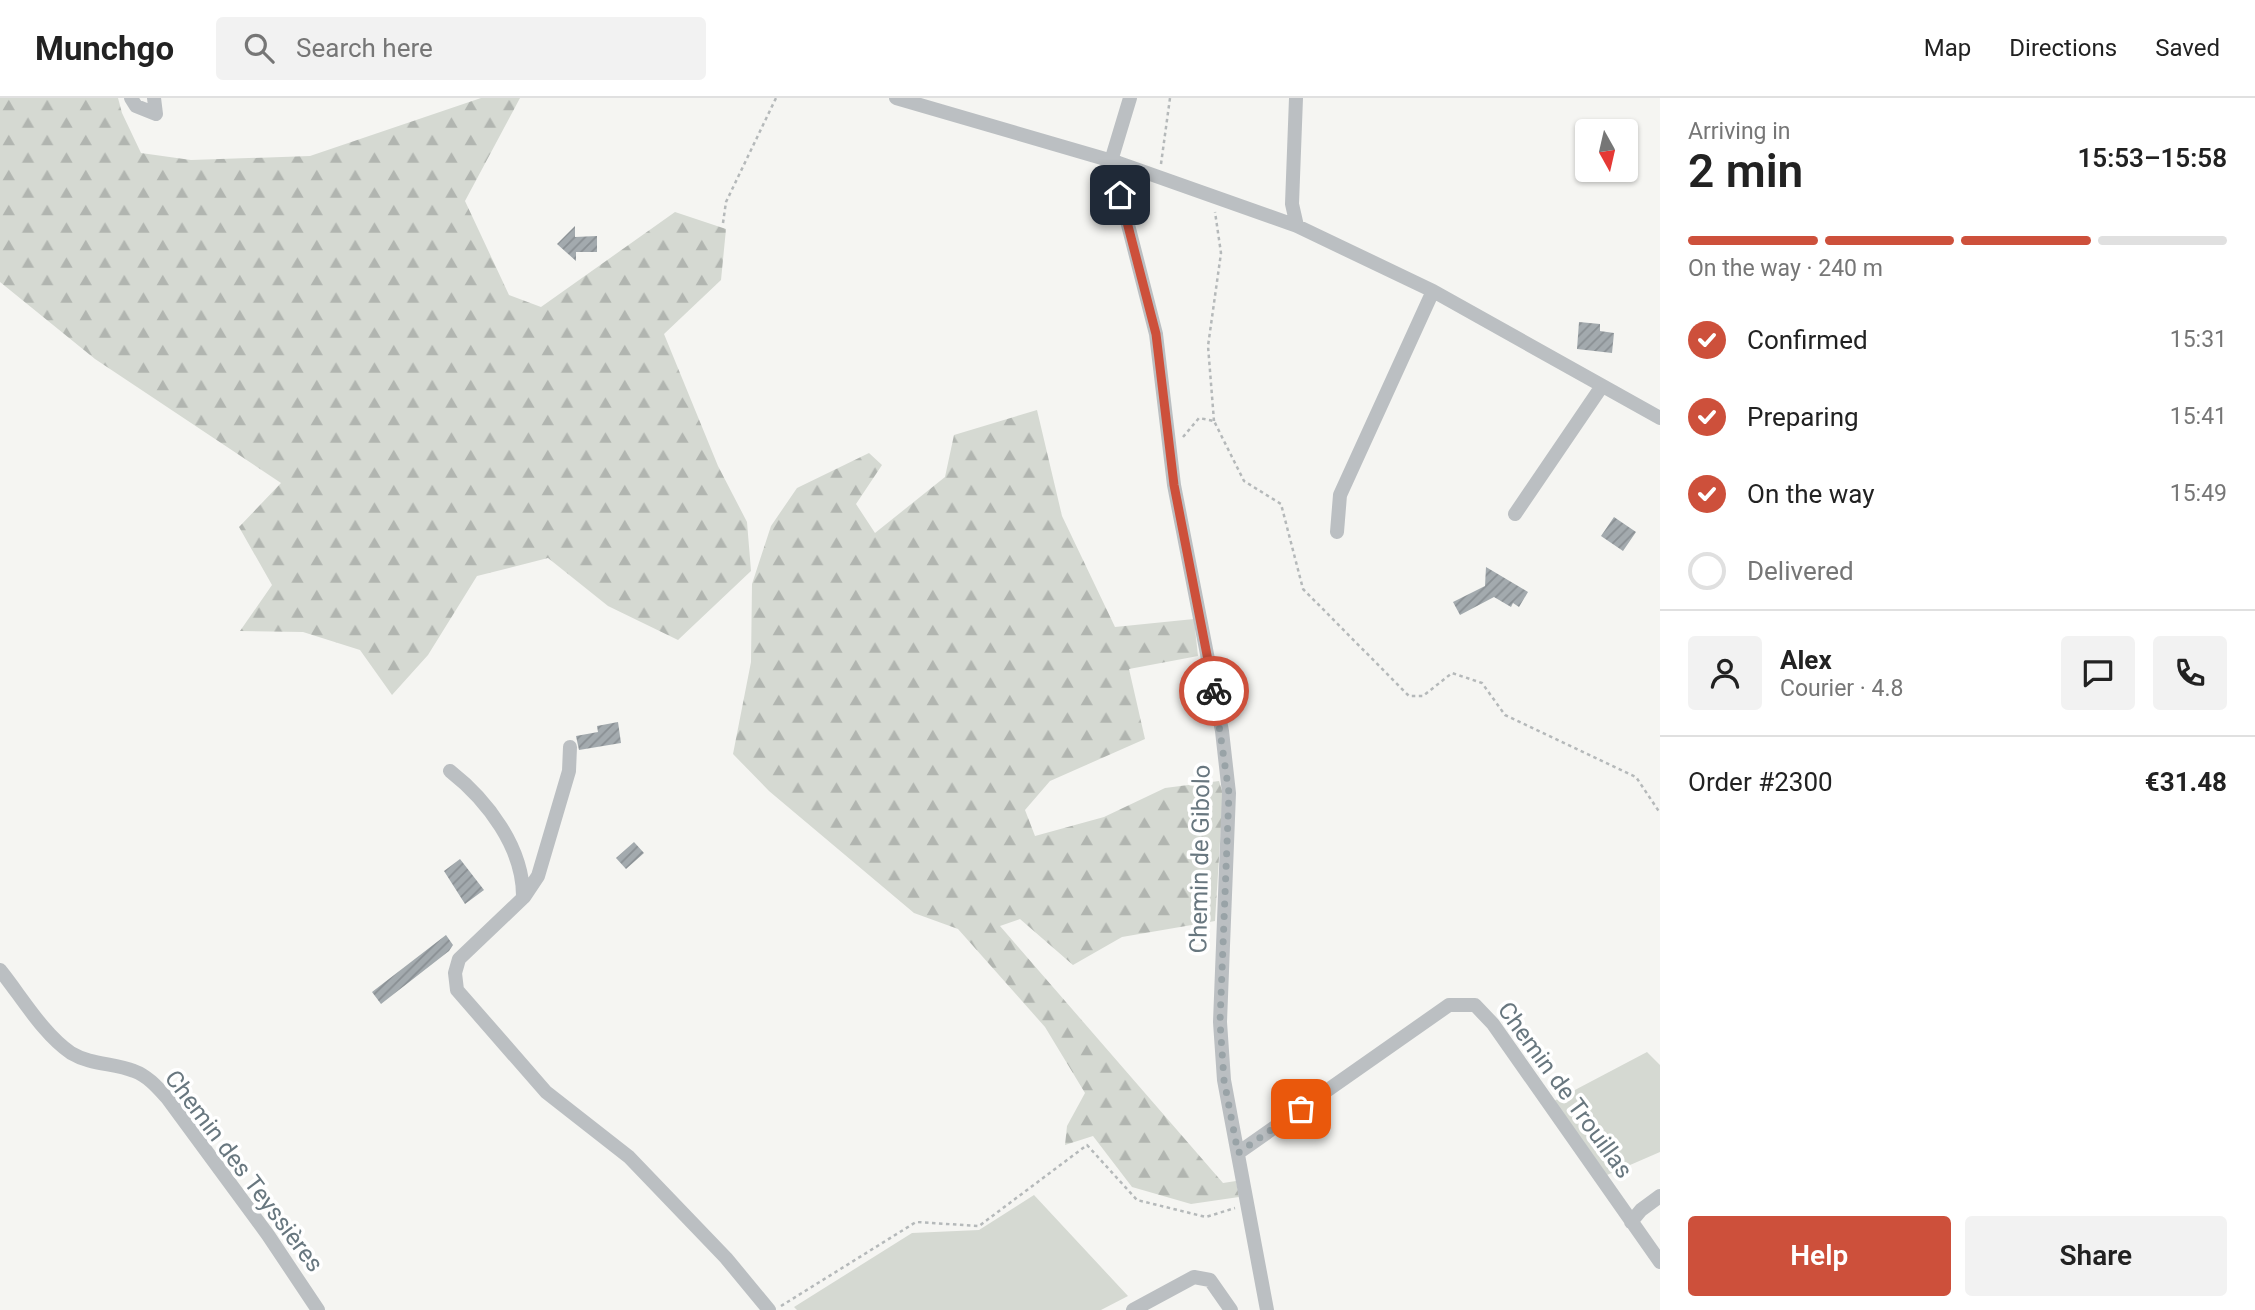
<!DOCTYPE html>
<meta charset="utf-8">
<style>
body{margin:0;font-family:Roboto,sans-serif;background:#f2f2f2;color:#222;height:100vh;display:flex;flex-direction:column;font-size:26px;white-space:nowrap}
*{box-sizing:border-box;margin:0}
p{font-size:23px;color:#767676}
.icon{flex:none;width:38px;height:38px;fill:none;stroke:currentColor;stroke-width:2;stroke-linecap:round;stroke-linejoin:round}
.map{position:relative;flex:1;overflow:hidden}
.details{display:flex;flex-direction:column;background:#fff;width:595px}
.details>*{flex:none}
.needle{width:46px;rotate:172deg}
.fabs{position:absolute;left:1575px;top:21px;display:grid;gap:14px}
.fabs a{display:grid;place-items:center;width:63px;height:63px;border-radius:7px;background:#fff;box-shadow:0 2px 5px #0004;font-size:35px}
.pin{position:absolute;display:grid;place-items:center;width:60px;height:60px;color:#fff;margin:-30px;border-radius:14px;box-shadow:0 4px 10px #0006}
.courier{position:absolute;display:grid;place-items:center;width:70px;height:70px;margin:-35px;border:5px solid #cd503b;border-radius:50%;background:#fff;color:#222;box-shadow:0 2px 9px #0007}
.overview em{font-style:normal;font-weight:600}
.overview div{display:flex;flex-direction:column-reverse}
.overview{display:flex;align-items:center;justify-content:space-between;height:119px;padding:0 28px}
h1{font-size:46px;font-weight:600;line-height:52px}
.bar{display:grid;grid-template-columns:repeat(4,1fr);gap:10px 7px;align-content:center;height:84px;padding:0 28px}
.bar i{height:9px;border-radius:5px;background:#e0e0e0}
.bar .on{background:#cd503b}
.bar p{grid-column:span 4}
.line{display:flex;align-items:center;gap:18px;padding:0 28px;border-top:2px solid #e0e0e0}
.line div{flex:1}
.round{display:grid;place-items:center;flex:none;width:74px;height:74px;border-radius:7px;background:#f2f2f2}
ol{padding:0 28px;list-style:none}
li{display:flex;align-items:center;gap:21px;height:77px}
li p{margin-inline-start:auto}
li .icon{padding:7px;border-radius:50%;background:#cd503b;color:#fff;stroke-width:4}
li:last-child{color:#767676}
li i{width:38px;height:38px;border:4px solid #e0e0e0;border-radius:50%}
.cta{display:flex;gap:14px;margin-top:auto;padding:14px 28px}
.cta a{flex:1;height:80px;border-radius:7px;background:#cd503b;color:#fff;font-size:28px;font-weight:600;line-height:80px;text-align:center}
.cta a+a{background:#f2f2f2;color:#222}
header{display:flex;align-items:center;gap:42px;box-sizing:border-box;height:98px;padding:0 35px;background:#fff;border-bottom:2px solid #e0e0e0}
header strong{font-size:33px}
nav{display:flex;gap:38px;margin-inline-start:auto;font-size:24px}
.search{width:490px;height:63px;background:#f2f2f2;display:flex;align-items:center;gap:18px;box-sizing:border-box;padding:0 24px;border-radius:7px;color:#767676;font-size:26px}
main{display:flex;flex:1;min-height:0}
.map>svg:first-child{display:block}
.green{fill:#d5d9d2}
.forest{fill:url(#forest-firs)}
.building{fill:url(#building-hatch)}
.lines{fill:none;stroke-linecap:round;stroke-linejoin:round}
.path{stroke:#b5b9ba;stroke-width:2.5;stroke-dasharray:3.5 3.5;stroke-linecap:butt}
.minor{stroke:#bbbfc2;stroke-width:14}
.done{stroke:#99a3a7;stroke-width:7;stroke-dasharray:0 12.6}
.route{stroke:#cd503b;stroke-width:9}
.labels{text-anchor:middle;stroke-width:7;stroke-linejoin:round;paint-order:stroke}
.street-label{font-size:24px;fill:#68777f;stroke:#fff}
</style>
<header>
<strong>Munchgo</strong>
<div class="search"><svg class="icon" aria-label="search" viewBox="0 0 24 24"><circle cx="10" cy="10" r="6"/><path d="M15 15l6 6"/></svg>Search here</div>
<nav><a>Map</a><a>Directions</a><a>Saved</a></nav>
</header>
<main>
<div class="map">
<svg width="1660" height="1212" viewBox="0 0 1660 1212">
<defs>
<pattern id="forest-firs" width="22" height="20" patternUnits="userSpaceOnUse" patternTransform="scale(1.75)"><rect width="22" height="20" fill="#d5d9d2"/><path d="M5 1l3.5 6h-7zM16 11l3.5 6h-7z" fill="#b1b5b0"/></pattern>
<pattern id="building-hatch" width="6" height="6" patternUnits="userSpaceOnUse" patternTransform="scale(1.75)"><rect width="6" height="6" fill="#a3aaae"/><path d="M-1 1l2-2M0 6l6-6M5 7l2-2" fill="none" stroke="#898f93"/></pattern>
</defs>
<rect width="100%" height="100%" fill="#f5f5f2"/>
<path class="green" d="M1647,954L1660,967V1054L1607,1077L1554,1003Z
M1034,1097L1128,1198L1101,1212H797L794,1209L912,1135L979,1132Z"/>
<path class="forest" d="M0,0H118L122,15L141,55L191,62L310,58L481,0H520L465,103L509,197L541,209L675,114L726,131L721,182L664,236L718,368L747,424L751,473L678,542L608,508L548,460L477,478L428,557L392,597L360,552L303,534L240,533L272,487L239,429L281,385L95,261L0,184Z
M1037,312L1062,418L1115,529L1194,521L1198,558L1129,571L1145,641L1050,683L1025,712L1035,738L1104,719L1165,690L1219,683L1223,696L1215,823L1122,839L1073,867L1020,821L1000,828L1223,1085L1236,1083L1239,1099L1191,1106L1132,1089L1093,1038L1065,1047L1067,1028L1085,995L1045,929L958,831L914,815L769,693L733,656L751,564L752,486L771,428L797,390L869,355L882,367L856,406L875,435L945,379L954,337Z"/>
<path class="building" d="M575,128V139L597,138V154H576V163L557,146Z
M1579,224L1600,226V233L1614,235L1612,255L1577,251Z
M1614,419L1636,434L1623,453L1601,438Z
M1486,469L1528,494L1519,509L1513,505L1511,509L1494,499L1460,517L1453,504L1485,488Z
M618,624L621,645L579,652L576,638L598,634L597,628Z
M634,744L644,755L626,771L616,760Z
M460,761L484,792L465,806L444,773Z
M446,837L453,847L449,853L381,906L372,894Z"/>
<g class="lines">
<path class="path" d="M1161,66L1170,0
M723,125L726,104L776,0
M1214,323L1208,248L1221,155L1215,114
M1183,339L1199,320L1214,323L1244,383L1281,406L1303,491L1409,598H1423L1452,575L1482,585L1505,617L1636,679L1660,715
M781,1208L916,1124L979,1128L1087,1047L1137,1102L1206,1119L1235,1110"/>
<path class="minor" d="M131,0L136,8L156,16L154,0
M896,0L1119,65L1297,128L1433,193L1660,320
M1296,0L1292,106L1297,128
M1111,63L1130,0
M1119,65L1115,76L1156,236L1174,387L1222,633L1229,695L1220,924L1224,982L1267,1212
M1515,416L1602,288
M1337,434L1340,397L1433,193
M450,673C487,702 524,750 523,800L459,861L455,875L457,892L546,994L629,1059L726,1160L769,1212
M524,799L538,778L569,673L570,649
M0,872C21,898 43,936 71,955C91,967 114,965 134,973C148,978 158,990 168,1001L268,1137L318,1212
M1238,1055L1449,907H1475L1493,926L1660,1164
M1631,1124L1641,1112L1660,1098
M1133,1212L1194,1179L1210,1182L1231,1212"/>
</g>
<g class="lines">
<path class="done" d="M1214,593L1229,695L1220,924L1224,982L1238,1055L1301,1011"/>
<path class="route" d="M1120,97L1156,236L1174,387L1214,593"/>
</g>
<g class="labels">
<g class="street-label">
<text transform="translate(1200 761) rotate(-89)" y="8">Chemin de Gibolo</text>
<text transform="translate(1565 992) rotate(54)" y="8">Chemin de Trouillas</text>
<text transform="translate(244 1073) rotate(53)" y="8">Chemin des Teyssières</text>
</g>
</g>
</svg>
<div class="fabs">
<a><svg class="needle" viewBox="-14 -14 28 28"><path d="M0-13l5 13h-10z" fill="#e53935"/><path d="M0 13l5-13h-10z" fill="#767676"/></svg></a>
</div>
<div class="pin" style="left:1301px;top:1011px;background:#ea580c"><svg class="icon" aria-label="bag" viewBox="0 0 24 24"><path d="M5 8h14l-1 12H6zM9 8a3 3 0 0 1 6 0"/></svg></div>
<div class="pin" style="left:1120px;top:97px;background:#1f2937"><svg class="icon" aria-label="home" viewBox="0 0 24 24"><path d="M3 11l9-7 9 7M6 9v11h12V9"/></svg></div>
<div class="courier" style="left:1214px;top:593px"><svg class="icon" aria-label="bike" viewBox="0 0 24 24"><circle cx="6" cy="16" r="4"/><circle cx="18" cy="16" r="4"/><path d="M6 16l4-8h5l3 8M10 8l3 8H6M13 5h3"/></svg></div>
</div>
<section class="details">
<div class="overview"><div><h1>2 min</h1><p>Arriving in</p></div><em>15:53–15:58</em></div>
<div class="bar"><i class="on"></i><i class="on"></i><i class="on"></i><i></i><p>On the way · 240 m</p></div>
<ol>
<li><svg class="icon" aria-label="check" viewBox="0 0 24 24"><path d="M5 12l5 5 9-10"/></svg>Confirmed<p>15:31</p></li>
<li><svg class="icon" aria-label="check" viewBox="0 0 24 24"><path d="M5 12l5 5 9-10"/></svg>Preparing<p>15:41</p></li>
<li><svg class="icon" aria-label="check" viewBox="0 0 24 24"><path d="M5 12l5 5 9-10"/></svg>On the way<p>15:49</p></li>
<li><i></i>Delivered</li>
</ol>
<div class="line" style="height:126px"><a class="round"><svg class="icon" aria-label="person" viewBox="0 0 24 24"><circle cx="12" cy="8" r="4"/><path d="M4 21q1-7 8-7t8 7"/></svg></a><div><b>Alex</b><p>Courier · 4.8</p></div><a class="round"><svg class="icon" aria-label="chat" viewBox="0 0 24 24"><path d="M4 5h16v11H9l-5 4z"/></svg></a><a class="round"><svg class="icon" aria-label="phone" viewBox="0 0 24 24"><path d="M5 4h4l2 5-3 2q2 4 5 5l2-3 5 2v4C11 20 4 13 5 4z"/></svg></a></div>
<div class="line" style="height:91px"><div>Order #2300</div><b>€31.48</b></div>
<div class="cta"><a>Help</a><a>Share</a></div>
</section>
</main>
